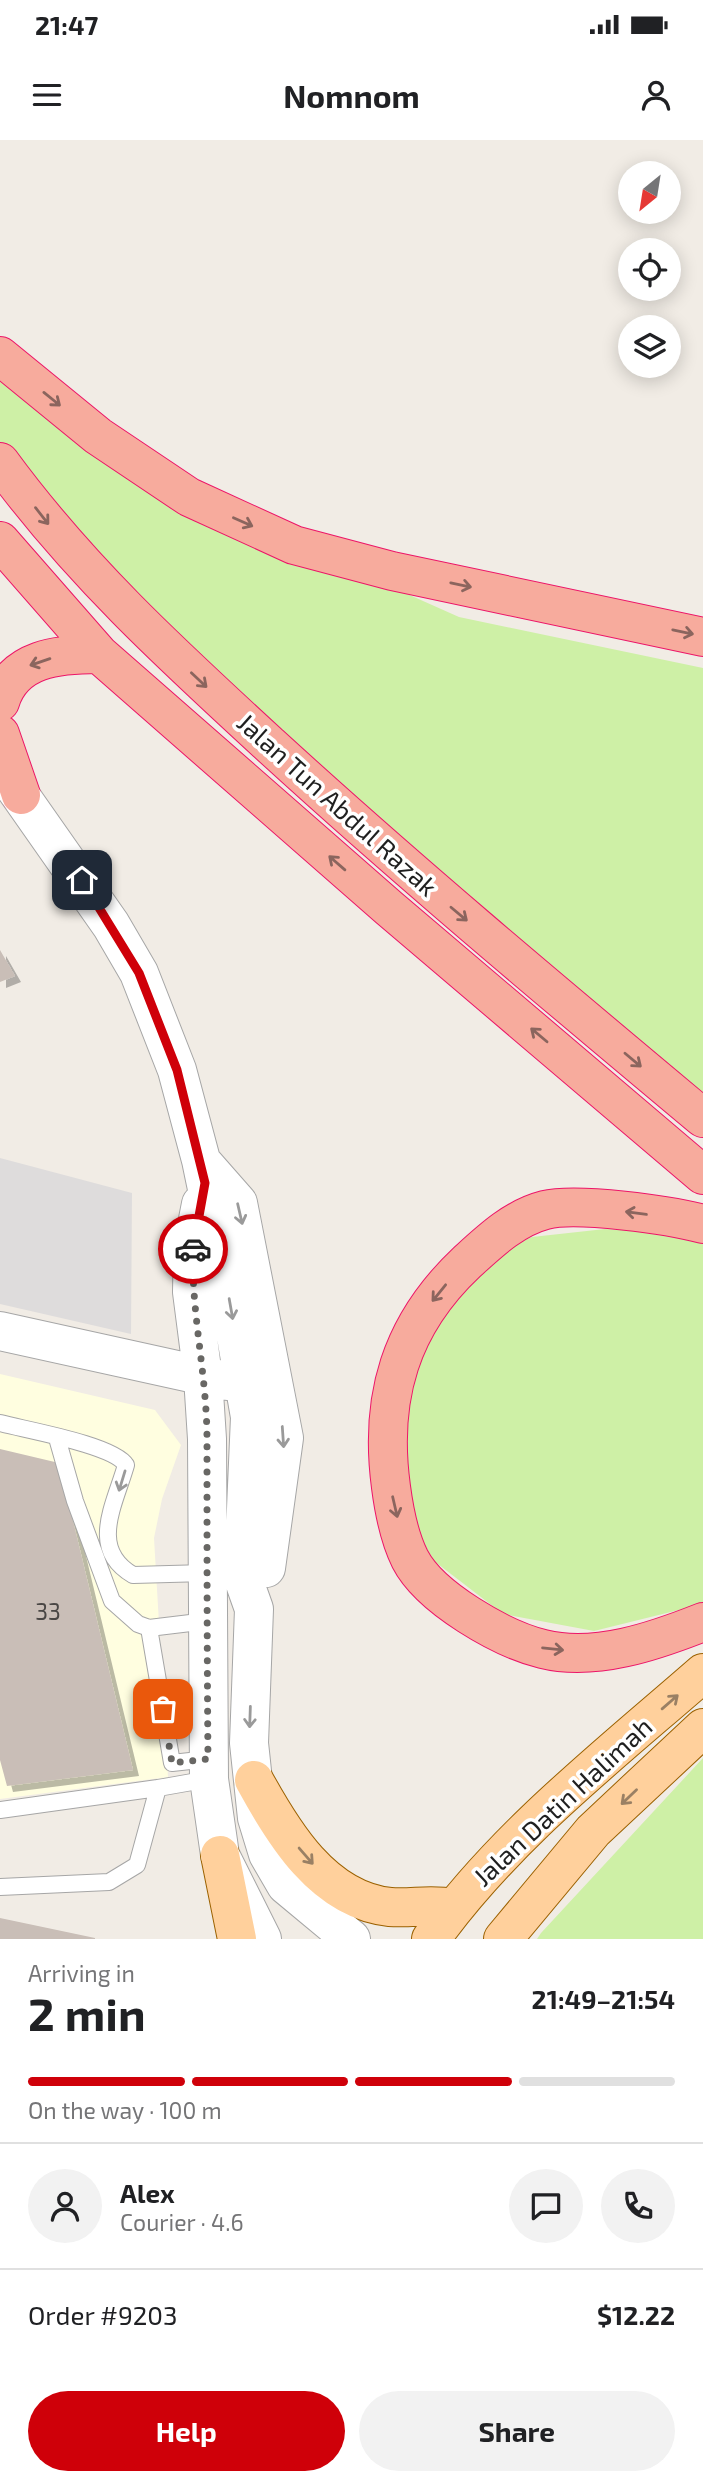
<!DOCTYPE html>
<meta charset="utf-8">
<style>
body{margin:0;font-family:"Exo 2",sans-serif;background:#f2f2f2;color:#202124;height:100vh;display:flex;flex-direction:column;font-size:26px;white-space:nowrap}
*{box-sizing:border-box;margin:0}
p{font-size:23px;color:#757577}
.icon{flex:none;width:38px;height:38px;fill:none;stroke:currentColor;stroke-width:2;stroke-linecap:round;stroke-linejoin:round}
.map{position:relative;height:1799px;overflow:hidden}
.details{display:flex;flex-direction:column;background:#fff;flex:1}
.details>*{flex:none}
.needle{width:46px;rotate:210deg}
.buttons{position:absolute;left:618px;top:21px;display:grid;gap:14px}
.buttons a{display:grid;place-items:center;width:63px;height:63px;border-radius:50%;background:#fff;box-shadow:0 4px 18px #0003;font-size:35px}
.pin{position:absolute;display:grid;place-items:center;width:60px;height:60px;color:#fff;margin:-30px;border-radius:14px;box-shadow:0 4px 10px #0006}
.courier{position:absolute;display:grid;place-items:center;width:70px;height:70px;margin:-35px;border:5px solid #cf0009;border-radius:50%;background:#fff;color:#222;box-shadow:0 2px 9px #0007}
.overview em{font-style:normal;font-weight:700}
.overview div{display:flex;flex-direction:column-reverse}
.overview{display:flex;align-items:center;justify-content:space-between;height:119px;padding:0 28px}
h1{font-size:46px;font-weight:700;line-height:52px}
.bar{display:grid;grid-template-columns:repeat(4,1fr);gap:10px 7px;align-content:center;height:84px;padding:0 28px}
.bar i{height:9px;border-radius:5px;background:#e0e0e0}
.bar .on{background:#cf0009}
.bar p{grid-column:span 4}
.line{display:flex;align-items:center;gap:18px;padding:0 28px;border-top:2px solid #e0e0e0}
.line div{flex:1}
.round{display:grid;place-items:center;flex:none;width:74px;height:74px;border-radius:37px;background:#f2f2f2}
.primary-button{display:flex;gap:14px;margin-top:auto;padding:14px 28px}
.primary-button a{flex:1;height:80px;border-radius:42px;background:#cf0009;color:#fff;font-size:28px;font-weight:700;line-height:80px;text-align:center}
.primary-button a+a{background:#f2f2f2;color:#202124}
.status{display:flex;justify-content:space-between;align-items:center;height:49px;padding:0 35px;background:#fff;direction:ltr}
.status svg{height:19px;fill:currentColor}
header{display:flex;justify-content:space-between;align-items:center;height:91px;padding:0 28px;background:#fff;font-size:32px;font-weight:700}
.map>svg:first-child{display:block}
.residential{fill:#dedcdc}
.education{fill:#fffee0}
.grass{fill:#cef0a6}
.building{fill:#c9beb7;filter:url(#shadow)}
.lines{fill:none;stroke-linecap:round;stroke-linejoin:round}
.service-casing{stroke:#a6a6a6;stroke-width:18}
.tertiary-casing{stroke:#a6a6a6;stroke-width:40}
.primary-casing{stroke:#9b6100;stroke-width:40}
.trunk-casing{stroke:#ec1568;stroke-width:40}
.service{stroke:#fff;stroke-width:16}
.tertiary{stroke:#fff;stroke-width:38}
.primary{stroke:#ffd09c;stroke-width:38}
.trunk{stroke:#f7ab9d;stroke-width:38}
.oneway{stroke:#8b655e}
.oneway2{stroke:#9a9a9a}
.oneway3{stroke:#9a8064}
.done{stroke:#686764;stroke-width:7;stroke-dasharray:0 12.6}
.route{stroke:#cf0009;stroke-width:9}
.labels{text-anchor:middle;stroke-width:7;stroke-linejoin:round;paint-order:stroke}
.number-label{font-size:23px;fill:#4a4745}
.street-label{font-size:26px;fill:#1f1f1f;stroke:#fff}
</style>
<div class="status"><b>21:47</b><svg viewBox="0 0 49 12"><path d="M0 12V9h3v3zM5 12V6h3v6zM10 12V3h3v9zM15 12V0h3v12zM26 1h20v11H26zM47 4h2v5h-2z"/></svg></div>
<header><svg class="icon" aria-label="menu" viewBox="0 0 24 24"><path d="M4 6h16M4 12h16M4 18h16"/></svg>Nomnom<svg class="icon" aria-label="person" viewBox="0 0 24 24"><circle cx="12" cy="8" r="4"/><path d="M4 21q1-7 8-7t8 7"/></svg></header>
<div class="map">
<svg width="703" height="1799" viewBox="0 0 703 1799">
<defs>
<filter id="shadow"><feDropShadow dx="6" dy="6" stdDeviation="0" flood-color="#0004"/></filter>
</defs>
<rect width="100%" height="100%" fill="#f1ece5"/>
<path class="residential" d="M0,1018L132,1053L131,1194L0,1164Z"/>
<path class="education" d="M0,1234L155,1270L181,1305L162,1359L154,1398L168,1637L0,1659Z"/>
<path class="grass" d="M0,234L185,355L459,477L703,528V959L92,427L0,315Z
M605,1089L686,1093L703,1097V1464L594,1491L503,1474L434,1421L409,1377L392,1248L465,1126L532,1097Z
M703,1618V1799H537L541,1793Z"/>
<path class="building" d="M0,810L15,836L0,842Z
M0,1309L59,1323L133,1630L7,1646L0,1620Z
M0,1778L95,1798V1799H0Z"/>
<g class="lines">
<g class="service-casing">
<path id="service" d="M0,1283C26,1290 114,1305 126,1325C115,1364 88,1409 133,1435L206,1433
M57,1298L75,1361L112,1461L138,1484L149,1488L207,1481
M149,1488L172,1623L208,1619
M0,1670L158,1648
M0,1747L109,1742L137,1725L158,1648L209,1639"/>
</g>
<g class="tertiary-casing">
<path id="tertiary" d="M1,628L111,785L139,833L177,930L201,1020L228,1150L250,1277L243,1438L254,1469L249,1603L257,1678L268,1714L286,1745L351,1799
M202,1022L238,1063L284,1298L266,1428
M201,1064L193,1105L192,1152L203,1237L207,1299L209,1639L220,1715L262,1799
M0,1191L227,1241"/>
</g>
<g class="primary-casing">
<path id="primary" d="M254,1640C283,1693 323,1760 390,1767C413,1769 428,1763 453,1768
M220,1715L237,1799
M431,1799C505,1696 608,1616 703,1533
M503,1799L593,1691L703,1588"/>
</g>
<g class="trunk-casing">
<path id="trunk" d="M0,216L98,296L189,357L294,405L392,431L703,497
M0,322C79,430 172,515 270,605C411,734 556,855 703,978
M0,401L99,514L389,768L703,1035
M0,562C13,518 58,514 99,514
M0,594L21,655
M703,1084C670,1075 577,1062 545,1070C514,1078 490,1101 467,1122C400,1185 379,1258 391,1347C394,1370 400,1399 410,1419C430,1458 502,1499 543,1509C595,1522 655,1501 703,1482"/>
</g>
<use href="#service" class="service"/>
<use href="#tertiary" class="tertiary"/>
<use href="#primary" class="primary"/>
<use href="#trunk" class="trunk"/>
</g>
<defs><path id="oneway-shaft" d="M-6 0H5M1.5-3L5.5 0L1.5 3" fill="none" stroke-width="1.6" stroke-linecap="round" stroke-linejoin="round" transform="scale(1.75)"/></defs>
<g class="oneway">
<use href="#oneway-shaft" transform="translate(52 259) rotate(39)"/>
<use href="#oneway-shaft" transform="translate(42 376) rotate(52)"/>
<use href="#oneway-shaft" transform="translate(243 382) rotate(24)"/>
<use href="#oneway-shaft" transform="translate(461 445) rotate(12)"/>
<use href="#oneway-shaft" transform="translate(683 492) rotate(12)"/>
<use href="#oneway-shaft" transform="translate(40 522) rotate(161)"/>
<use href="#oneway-shaft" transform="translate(199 540) rotate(43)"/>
<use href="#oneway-shaft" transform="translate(337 723) rotate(-139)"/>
<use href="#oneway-shaft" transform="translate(459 774) rotate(40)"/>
<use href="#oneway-shaft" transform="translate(539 895) rotate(-140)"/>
<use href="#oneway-shaft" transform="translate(633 920) rotate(40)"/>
<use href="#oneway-shaft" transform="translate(636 1073) rotate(-172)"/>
<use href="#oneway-shaft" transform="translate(439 1153) rotate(129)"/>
<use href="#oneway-shaft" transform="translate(395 1367) rotate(77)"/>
<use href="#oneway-shaft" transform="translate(553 1509) rotate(6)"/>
</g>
<g class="oneway2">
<use href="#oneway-shaft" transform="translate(240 1074) rotate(77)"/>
<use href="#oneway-shaft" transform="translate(231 1169) rotate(80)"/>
<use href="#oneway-shaft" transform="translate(283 1297) rotate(86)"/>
<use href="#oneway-shaft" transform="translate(122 1341) rotate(107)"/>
<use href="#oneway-shaft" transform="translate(250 1577) rotate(92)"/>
</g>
<g class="oneway3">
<use href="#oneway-shaft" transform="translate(670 1562) rotate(-41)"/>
<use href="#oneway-shaft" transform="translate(629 1657) rotate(136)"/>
<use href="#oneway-shaft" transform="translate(306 1716) rotate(49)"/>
</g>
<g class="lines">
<path class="done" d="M163,1569L172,1623L208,1619C207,1512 207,1406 207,1300C207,1235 191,1173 193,1109"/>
<path class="route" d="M82,740L139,833L177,930L205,1043L193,1109"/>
</g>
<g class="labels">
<g class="number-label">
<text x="48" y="1480">33</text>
</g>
<g class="street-label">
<text transform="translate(337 665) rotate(42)" y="9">Jalan Tun Abdul Razak</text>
<text transform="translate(563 1662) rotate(-43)" y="9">Jalan Datin Halimah</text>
</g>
</g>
</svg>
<div class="buttons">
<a><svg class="needle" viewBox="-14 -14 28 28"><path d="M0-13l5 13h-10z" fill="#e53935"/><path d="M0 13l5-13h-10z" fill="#757577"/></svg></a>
<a><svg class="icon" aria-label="locate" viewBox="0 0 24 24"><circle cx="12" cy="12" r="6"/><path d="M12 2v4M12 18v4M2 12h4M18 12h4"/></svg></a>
<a><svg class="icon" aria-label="layers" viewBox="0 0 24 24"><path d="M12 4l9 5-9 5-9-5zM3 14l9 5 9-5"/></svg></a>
</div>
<div class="pin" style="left:163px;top:1569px;background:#ea580c"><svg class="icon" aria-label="bag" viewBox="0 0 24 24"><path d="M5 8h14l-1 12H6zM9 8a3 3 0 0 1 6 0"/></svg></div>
<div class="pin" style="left:82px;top:740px;background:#1f2937"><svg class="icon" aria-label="home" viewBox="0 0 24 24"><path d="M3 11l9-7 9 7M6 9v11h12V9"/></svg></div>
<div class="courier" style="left:193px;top:1109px"><svg class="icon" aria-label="car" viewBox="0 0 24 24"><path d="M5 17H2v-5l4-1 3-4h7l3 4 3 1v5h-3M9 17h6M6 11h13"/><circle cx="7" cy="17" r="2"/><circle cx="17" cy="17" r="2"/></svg></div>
</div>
<section class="details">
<div class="overview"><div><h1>2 min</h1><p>Arriving in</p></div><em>21:49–21:54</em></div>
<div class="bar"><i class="on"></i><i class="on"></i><i class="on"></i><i></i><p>On the way · 100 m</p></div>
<div class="line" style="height:126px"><a class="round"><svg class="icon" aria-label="person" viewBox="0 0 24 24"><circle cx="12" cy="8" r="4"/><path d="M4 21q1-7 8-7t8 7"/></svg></a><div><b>Alex</b><p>Courier · 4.6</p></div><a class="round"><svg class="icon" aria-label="chat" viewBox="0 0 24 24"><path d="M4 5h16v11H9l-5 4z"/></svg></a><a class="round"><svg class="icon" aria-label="phone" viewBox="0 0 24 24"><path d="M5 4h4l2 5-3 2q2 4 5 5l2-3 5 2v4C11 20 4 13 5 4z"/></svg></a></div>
<div class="line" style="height:91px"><div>Order #9203</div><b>$12.22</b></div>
<div class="primary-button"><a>Help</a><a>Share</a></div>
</section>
